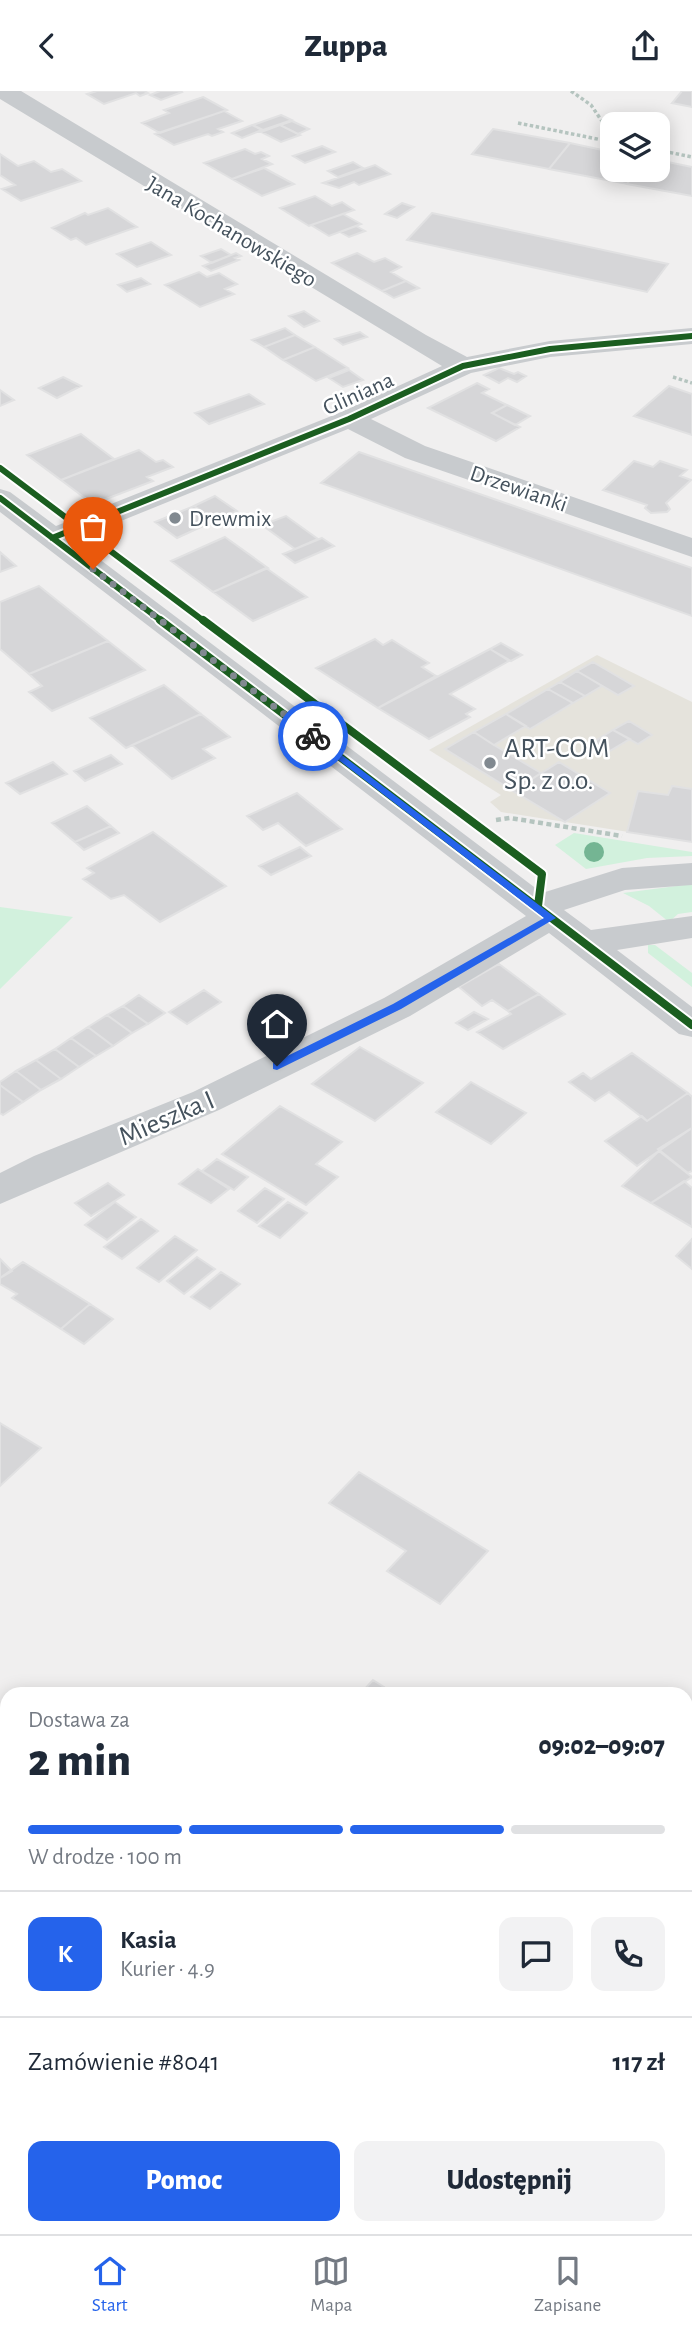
<!DOCTYPE html>
<html lang="pl">
<meta charset="utf-8">
<style>
body{margin:0;font-family:"Alegreya Sans",sans-serif;background:#f2f2f3;color:#1f2937;height:100vh;display:flex;flex-direction:column;font-size:26px;white-space:nowrap}
*{box-sizing:border-box;margin:0}
p{font-size:23px;color:#747a83}
.icon{flex:none;width:38px;height:38px;fill:none;stroke:currentColor;stroke-width:2;stroke-linecap:round;stroke-linejoin:round}
.map{position:relative;flex:1;overflow:hidden}
.side{position:absolute;left:0px;top:1596px;width:693px;height:548px;display:flex;flex-direction:column;background:#fff;border-radius:21px 21px 0 0;box-shadow:0 4px 18px #0003}
.side>*{flex:none}
.fabs{position:absolute;left:600px;top:21px;display:grid;gap:14px}
.fabs a{display:grid;place-items:center;width:70px;height:70px;border-radius:14px;background:#fff;box-shadow:0 4px 18px #0003;font-size:35px}
.pin{position:absolute;display:grid;place-items:center;width:60px;height:60px;color:#fff;margin:-72px -30px;border-radius:50% 50% 50% 0;rotate:-45deg;box-shadow:0 0 7px #0007}
.pin .icon{rotate:45deg}
.courier{position:absolute;display:grid;place-items:center;width:70px;height:70px;margin:-35px;border:5px solid #2563eb;border-radius:50%;background:#fff;color:#222;box-shadow:0 2px 9px #0007}
.summary em{font-style:normal;font-weight:800}
.summary div{display:flex;flex-direction:column-reverse}
.summary{display:flex;align-items:center;justify-content:space-between;height:119px;padding:0 28px}
h1{font-size:46px;font-weight:800;line-height:52px}
.bar{display:grid;grid-template-columns:repeat(4,1fr);gap:10px 7px;align-content:center;height:84px;padding:0 28px}
.bar i{height:9px;border-radius:5px;background:#e0e1e3}
.bar .active{background:#2563eb}
.bar p{grid-column:span 4}
.line{display:flex;align-items:center;gap:18px;padding:0 28px;border-top:2px solid #e0e1e3}
.line div{flex:1}
.round{display:grid;place-items:center;flex:none;width:74px;height:74px;border-radius:14px;background:#f2f2f3}
.action{display:flex;gap:14px;margin-top:auto;padding:14px 28px}
.action a{flex:1;height:80px;border-radius:14px;background:#2563eb;color:#fff;font-size:28px;font-weight:800;line-height:80px;text-align:center}
.action a+a{background:#f2f2f3;color:#1f2937}
header{display:flex;justify-content:space-between;align-items:center;height:91px;padding:0 28px;background:#fff;font-size:32px;font-weight:800}
.tab-bar{display:flex;justify-content:space-around;align-items:center;height:98px;border-top:2px solid #e0e1e3;background:#fff;font-size:19px;color:#747a83}
.tab-bar a{display:grid;justify-items:center;gap:4px}
.tab-bar .active{color:#2563eb}
.map>svg:first-child{display:block}
.commercial{fill:#e5e3dc}
.green{fill:#d2f1dd}
.building{fill:#d6d6d8;stroke:#e1e1e2;stroke-width:2}
.lines{fill:none;stroke-linecap:round;stroke-linejoin:round}
.path-far1{stroke:#b5c4bf;stroke-width:3.5;stroke-dasharray:3.5 2.5;stroke-linecap:butt}
.path{stroke:#b5c4bf;stroke-width:4.5;stroke-dasharray:5 3.5;stroke-linecap:butt}
.minor{fill:#c8cbce;fill-rule:evenodd}
.cycleway-far1-casing{stroke:#fff;stroke-width:10}
.cycleway-casing{stroke:#fff;stroke-width:12}
.cycleway-far1{stroke:#1b5e20;stroke-width:6}
.cycleway{stroke:#1b5e20;stroke-width:8}
.tree{fill:#74b593}
.route{fill:#2563eb}
.done{stroke:#818990;stroke-width:7;stroke-dasharray:0 12.6}
.poi-dot{fill:#818990;stroke:#fff;stroke-width:2.5}
.labels{text-anchor:middle;stroke-width:5;stroke-linejoin:round;paint-order:stroke}
.far-street-label{font-size:23px;fill:#45525d;stroke:#fff}
.far-poi-label{font-size:23px;fill:#45525d;stroke:#fff;text-anchor:start}
.poi-label{font-size:28px;fill:#45525d;stroke:#fff;text-anchor:start}
.street-label{font-size:28px;fill:#45525d;stroke:#fff}
</style>
<header><svg class="icon" aria-label="back" viewBox="0 0 24 24"><path d="M15 5l-7 7 7 7"/></svg>Zuppa<svg class="icon" aria-label="share" viewBox="0 0 24 24"><path d="M12 15V3M7 8l5-5 5 5M5 13v7h14v-7"/></svg></header>
<div class="map">
<svg width="692" height="2143" viewBox="0 0 692 2143">
<rect width="100%" height="100%" fill="#f0efef"/>
<path class="commercial" d="M597,564L692,611V751L501,721L490,711L501,704L429,659Z"/>
<path class="green" d="M574,742L692,761V765L647,767L586,778L555,754Z
M692,793V821L678,823L669,831L649,815L623,802Z
M0,816L73,826L0,898Z
M648,854H655L692,882V896L648,862Z
M7,1936V2137H503L512,2143H0V1945Z
M692,2013V2143H607L611,2137H686V2022Z"/>
<path class="building" d="M97,0H144L148,2L140,5L136,2L104,13L87,3Z
M160,0H181L182,1L161,9L150,4Z
M682,0H692V16L672,12Z
M203,6L227,19L160,42L142,32L169,22L164,19Z
M224,20L242,30L218,38L223,41L212,45L208,43L174,54L155,43Z
M281,24L292,29L263,39L253,34Z
M292,30L309,38L298,43L280,34Z
M252,34L262,39L242,47L232,42Z
M280,34L300,44L281,51L261,41Z
M493,38L570,52L549,78L472,63Z
M570,52L612,61V79H637L627,93L549,78Z
M322,55L335,61L305,72L293,65Z
M245,58L255,63L261,61L269,65L262,68L272,73L232,88L204,72Z
M0,63L18,75L34,70L51,81L62,78L81,90L21,110L2,98L15,94L0,84Z
M658,69L692,76V105L627,93L637,79H658Z
M353,71L363,77L338,86L328,80Z
M375,74L390,83L359,94L354,91L339,97L323,92Z
M264,77L294,93L262,105L232,88Z
M315,105L332,115L342,111L354,119L309,135L280,117Z
M402,112L414,116L397,127L385,123Z
M108,117L137,136L86,154L76,147L71,149L52,137L85,122L88,124Z
M432,122L668,173L647,201L407,149Z
M343,123L361,133L329,145L311,134Z
M356,135L365,140L349,146L340,141Z
M151,151L171,164L137,176L117,163Z
M221,158L231,164L212,172L201,165Z
M236,162L241,165L235,167L239,169L211,180L203,175Z
M357,162L374,171L385,167L401,176L391,181L406,190L382,200L332,172Z
M199,181L207,186L219,182L237,193L225,198L234,203L200,216L165,194Z
M141,187L150,193L127,201L118,194Z
M406,190L419,197L394,207L382,200Z
M304,220L319,230L304,236L289,225Z
M285,237L295,244L264,256L252,249Z
M360,241L367,246L343,254L335,248Z
M295,244L315,256L283,269L264,256Z
M315,256L348,277L316,290L283,269Z
M499,277L514,283L518,281L526,285L517,291L508,287L499,292L484,284Z
M349,279L363,289L343,296L329,287Z
M63,286L81,295L57,307L39,297Z
M477,292L489,298L482,302L507,314L492,322L520,336L496,350L428,317Z
M669,295L692,303V344L634,325Z
M0,299L14,309L0,315Z
M249,303L264,313L209,333L195,322Z
M507,314L530,325L515,334L492,322Z
M81,343L114,368L61,389L27,364Z
M139,359L156,371L163,369L173,376L147,386L153,390L93,413L61,389Z
M359,361L692,477V525L321,392Z
M634,370L653,376L660,370L687,379L680,385L691,389L666,412L670,418L667,421L651,422L645,417L647,414L603,399Z
M215,405L237,420L216,429L194,415Z
M194,415L216,429L177,447L155,431Z
M286,425L318,448L295,458L262,434Z
M225,446L268,477L213,501L171,470Z
M322,447L334,455L295,472L283,463Z
M0,461L16,475L0,481Z
M266,477L307,506L253,530L213,501Z
M39,495L108,550L29,583L0,558V511Z
M375,548L383,554L392,549L408,559L429,572L422,576L436,585L378,617L316,577Z
M108,550L145,579L52,620L29,601L42,595L29,583Z
M501,552L522,564L511,570L490,558Z
M490,558L509,570L450,603L475,618L466,623L470,626L429,648L378,617Z
M593,571L634,595L618,604L577,580Z
M577,580L602,595L585,605L560,591Z
M560,591L585,605L573,612L548,598Z
M164,594L201,623L126,657L90,627Z
M548,598L573,612L530,638L506,623Z
M201,623L230,646L203,658L215,667L172,688L132,654Z
M506,623L526,635L494,654L474,641Z
M629,630L652,644L638,653L613,639Z
M613,639L630,648L603,664L587,655Z
M474,641L494,654L541,682L513,700L445,658Z
M111,664L122,673L85,690L74,680Z
M53,671L67,683L20,703L6,692Z
M559,671L610,702L565,731L513,700Z
M672,695L692,698V751L627,741L638,700L668,704Z
M297,702L342,738L306,755L278,732L263,739L247,725Z
M87,715L111,735L75,751L52,732Z
M111,735L119,742L84,759L75,751Z
M153,741L226,795L160,831L124,804L111,808L83,788L94,782L87,777Z
M300,756L311,765L271,784L259,775Z
M499,873L539,903L508,920L492,909L482,915L459,896Z
M204,899L221,911L187,933L169,921Z
M539,903L565,923L503,958L477,941L511,923L508,920Z
M139,904L165,922L148,933L123,915Z
M123,915L148,933L132,942L107,924Z
M474,921L488,928L468,939L456,932Z
M107,924L132,942L113,955L88,936Z
M88,936L113,955L96,965L71,947Z
M71,947L96,965L79,976L55,958Z
M360,956L423,992L375,1030L312,993Z
M55,958L79,976L61,988L36,969Z
M632,962L688,1002L647,1030L609,1001L595,1010L569,991L583,982L591,988Z
M36,969L61,988L41,999L16,980Z
M16,980L41,999L23,1011L0,994V991Z
M471,991L526,1022L491,1053L436,1021Z
M0,994L23,1011L3,1024L0,1022Z
M688,1002L692,1006V1037L637,1075L605,1050L642,1025L647,1030Z
M280,1015L342,1051L316,1073L338,1086L306,1114L222,1063Z
M692,1037V1080L688,1082L658,1058Z
M659,1060L692,1086L651,1112L622,1095Z
M217,1068L248,1086L234,1099L202,1080Z
M198,1078L229,1098L211,1112L179,1093Z
M684,1090L692,1097V1136L651,1112Z
M108,1092L124,1104L91,1125L75,1112Z
M265,1097L284,1108L257,1132L238,1120Z
M115,1111L136,1126L107,1149L85,1134Z
M288,1111L307,1122L280,1147L259,1135Z
M141,1128L158,1140L122,1168L104,1156Z
M175,1145L197,1159L159,1191L137,1177Z
M692,1148V1178L676,1165Z
M197,1166L215,1178L184,1203L167,1190Z
M0,1168L12,1180L0,1187Z
M23,1171L90,1213L61,1238L12,1207L17,1203L0,1193V1187Z
M221,1181L240,1193L210,1218L191,1206Z
M90,1213L113,1228L84,1253L61,1238Z
M0,1332L41,1357L0,1395Z
M359,1381L488,1460L440,1513L387,1480L406,1460L329,1412Z
M373,1589L395,1603H360Z
M686,1615L692,1619V1649L686,1656Z"/>
<g class="lines">
<path class="path-far1" d="M571,0L591,14L612,45
M518,32L612,51
M658,59L692,66
M673,286L692,292"/>
<path class="path" d="M496,729L510,727L622,745"/>
<path class="minor" d="M0,0H21L426,244L467,266L550,250L692,237V253L550,266L471,282L371,328L425,355L692,447V466L405,367L348,338L74,449L542,802L622,777L692,772V794L625,799L564,819L591,839L692,825V847L617,859L692,916V946L679,943L549,842L410,925L219,1019L0,1113V1082L34,1065L193,1001L384,907L526,825L0,421V398L10,401L56,435L339,322L442,275L0,8Z"/>
<g class="cycleway-far1-casing">
<path id="cycleway-far1" d="M0,377L205,531
M0,407L163,531
M52,447L349,328L463,275L550,258L692,245"/>
</g>
<g class="cycleway-casing">
<path id="cycleway" d="M160,529L692,934
M203,529L542,783L538,815"/>
</g>
<use href="#cycleway-far1" class="cycleway-far1"/>
<use href="#cycleway" class="cycleway"/>
</g>
<circle class="tree" cx="594" cy="761" r="10"/>
<path class="route" d="M313,642L556,827L401,918L277,979L273,978V972L393,913L544,827L310,647V643Z"/>
<g class="lines">
<path class="done" d="M93,478L313,645"/>
</g>
<g class="poi-dot">
<circle cx="175" cy="427" r="7"/>
<circle cx="490" cy="672" r="7"/>
</g>
<g class="labels">
<g class="far-street-label">
<text transform="translate(232 140) rotate(31)" y="8">Jana Kochanowskiego</text>
<text transform="translate(358 302) rotate(-24)" y="8">Gliniana</text>
<text transform="translate(519 397) rotate(19)" y="8">Drzewianki</text>
</g>
<g class="far-poi-label">
<text x="189" y="435">Drewmix</text>
</g>
<g class="poi-label">
<text x="504" y="666">ART-COM<tspan x="504" dy="32">Sp. z o.o.</tspan></text>
</g>
<g class="street-label">
<text transform="translate(166 1026) rotate(-23)" y="10">Mieszka I</text>
</g>
</g>
</svg>
<div class="fabs">
<a><svg class="icon" aria-label="layers" viewBox="0 0 24 24"><path d="M12 4l9 5-9 5-9-5zM3 14l9 5 9-5"/></svg></a>
</div>
<div class="pin" style="left:93px;top:478px;background:#ea580c"><svg class="icon" aria-label="bag" viewBox="0 0 24 24"><path d="M5 8h14l-1 12H6zM9 8a3 3 0 0 1 6 0"/></svg></div>
<div class="pin" style="left:277px;top:975px;background:#1f2937"><svg class="icon" aria-label="home" viewBox="0 0 24 24"><path d="M3 11l9-7 9 7M6 9v11h12V9"/></svg></div>
<div class="courier" style="left:313px;top:645px"><svg class="icon" aria-label="bike" viewBox="0 0 24 24"><circle cx="6" cy="16" r="4"/><circle cx="18" cy="16" r="4"/><path d="M6 16l4-8h5l3 8M10 8l3 8H6M13 5h3"/></svg></div>
<section class="side">
<div class="summary"><div><h1>2 min</h1><p>Dostawa za</p></div><em>09:02–09:07</em></div>
<div class="bar"><i class="active"></i><i class="active"></i><i class="active"></i><i></i><p>W drodze · 100 m</p></div>
<div class="line" style="height:126px"><b class="round" style="background:#2563eb;color:#fff">K</b><div><b>Kasia</b><p>Kurier · 4.9</p></div><a class="round"><svg class="icon" aria-label="chat" viewBox="0 0 24 24"><path d="M4 5h16v11H9l-5 4z"/></svg></a><a class="round"><svg class="icon" aria-label="phone" viewBox="0 0 24 24"><path d="M5 4h4l2 5-3 2q2 4 5 5l2-3 5 2v4C11 20 4 13 5 4z"/></svg></a></div>
<div class="line" style="height:91px"><div>Zamówienie #8041</div><b>117 zł</b></div>
<div class="action"><a>Pomoc</a><a>Udostępnij</a></div>
</section>
</div>
<nav class="tab-bar">
<a class="active"><svg class="icon" aria-label="home" viewBox="0 0 24 24"><path d="M3 11l9-7 9 7M6 9v11h12V9"/></svg>Start</a>
<a><svg class="icon" aria-label="map" viewBox="0 0 24 24"><path d="M3 6l6-2 6 2 6-2v14l-6 2-6-2-6 2zM9 4v14M15 6v14"/></svg>Mapa</a>
<a><svg class="icon" aria-label="saved" viewBox="0 0 24 24"><path d="M7 4h10v16l-5-4-5 4z"/></svg>Zapisane</a>
</nav>
